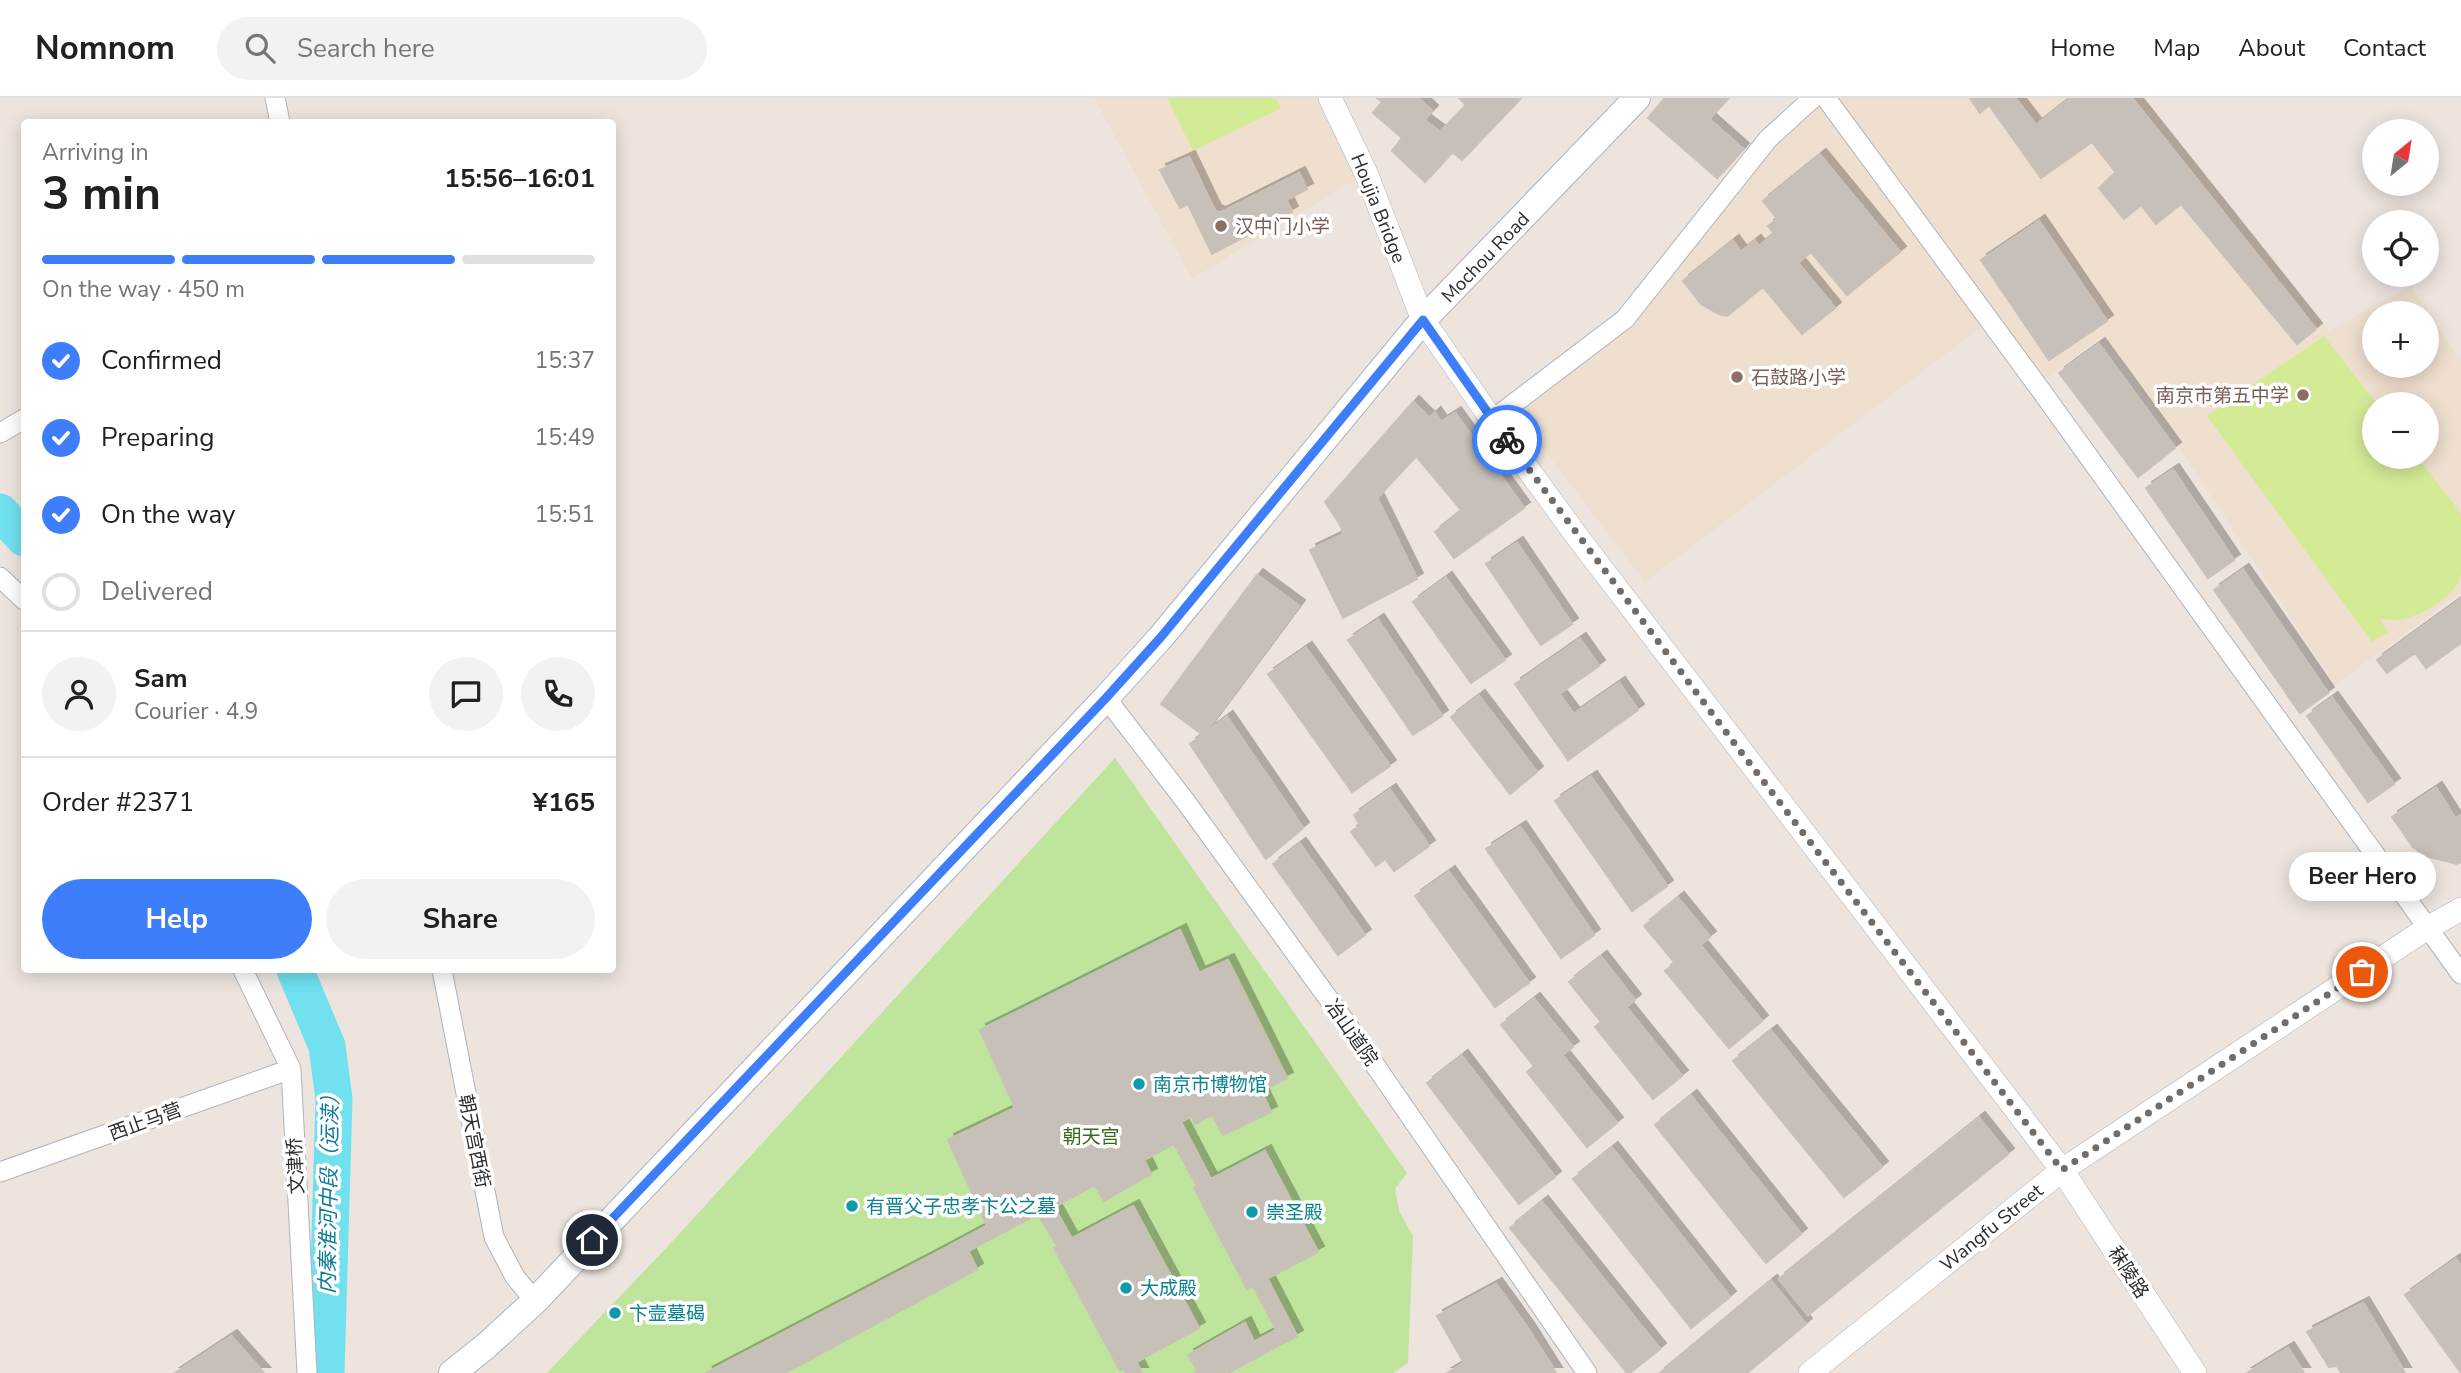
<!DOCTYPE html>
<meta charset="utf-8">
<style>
body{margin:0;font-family:"Nunito Sans","Noto Sans SC",sans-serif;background:#f2f2f2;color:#202124;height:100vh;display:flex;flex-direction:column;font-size:26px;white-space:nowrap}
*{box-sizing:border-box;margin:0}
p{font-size:23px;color:#757577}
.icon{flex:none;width:38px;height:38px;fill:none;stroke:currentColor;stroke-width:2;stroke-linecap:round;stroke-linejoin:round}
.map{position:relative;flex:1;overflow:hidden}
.drawer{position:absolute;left:21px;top:21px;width:595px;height:854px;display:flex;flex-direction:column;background:#fff;border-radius:7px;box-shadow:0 4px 18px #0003}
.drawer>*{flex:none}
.needle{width:46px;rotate:30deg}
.tools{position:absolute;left:2362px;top:21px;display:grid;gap:14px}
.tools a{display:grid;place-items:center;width:77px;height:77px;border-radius:50%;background:#fff;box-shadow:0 4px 18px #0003;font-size:35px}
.pin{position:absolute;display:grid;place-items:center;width:60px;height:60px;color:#fff;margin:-30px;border:4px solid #fff;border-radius:50%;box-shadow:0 2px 7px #0007}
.courier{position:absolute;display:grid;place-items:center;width:70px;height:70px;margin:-35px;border:5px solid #3e7efa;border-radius:50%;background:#fff;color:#222;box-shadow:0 2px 9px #0007}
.bubble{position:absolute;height:49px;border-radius:24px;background:#fff;box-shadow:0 4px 18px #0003;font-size:23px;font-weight:700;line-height:49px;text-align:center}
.summary em{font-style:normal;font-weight:700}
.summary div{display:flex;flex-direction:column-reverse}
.summary{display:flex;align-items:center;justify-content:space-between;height:119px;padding:0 21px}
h1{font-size:46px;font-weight:700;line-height:52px}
.bar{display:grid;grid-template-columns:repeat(4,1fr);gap:10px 7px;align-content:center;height:84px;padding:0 21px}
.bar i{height:9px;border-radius:5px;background:#e0e0e0}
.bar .current{background:#3e7efa}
.bar p{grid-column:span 4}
.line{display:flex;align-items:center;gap:18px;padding:0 21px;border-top:2px solid #e0e0e0}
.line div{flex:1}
.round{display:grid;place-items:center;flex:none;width:74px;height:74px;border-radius:37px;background:#f2f2f2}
ol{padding:0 21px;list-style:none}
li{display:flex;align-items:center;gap:21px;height:77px}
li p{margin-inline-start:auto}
li .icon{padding:7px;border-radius:50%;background:#3e7efa;color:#fff;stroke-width:4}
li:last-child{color:#757577}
li i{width:38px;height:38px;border:4px solid #e0e0e0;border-radius:50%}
.primary-button{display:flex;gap:14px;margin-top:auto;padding:14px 21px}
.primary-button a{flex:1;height:80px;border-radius:42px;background:#3e7efa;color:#fff;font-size:28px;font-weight:700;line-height:80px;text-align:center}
.primary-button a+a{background:#f2f2f2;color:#202124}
header{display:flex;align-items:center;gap:42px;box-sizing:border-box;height:98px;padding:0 35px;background:#fff;border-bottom:2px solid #e0e0e0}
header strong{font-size:33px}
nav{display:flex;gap:38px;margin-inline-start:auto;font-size:24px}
.search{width:490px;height:63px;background:#f2f2f2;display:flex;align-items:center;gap:18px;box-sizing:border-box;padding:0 24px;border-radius:38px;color:#757577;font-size:26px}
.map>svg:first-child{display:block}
.education{fill:#efdfce;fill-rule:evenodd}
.green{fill:#bfe49b}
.pitch{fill:#d4eb96}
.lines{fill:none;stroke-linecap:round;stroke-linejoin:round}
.river{stroke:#71e1ef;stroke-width:37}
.building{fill:#c6c0b9;stroke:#c9c0b7;stroke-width:2;filter:url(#shadow)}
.minor-casing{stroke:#aeb3bc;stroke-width:21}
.tertiary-casing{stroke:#aeb3bc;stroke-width:24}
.secondary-casing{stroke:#aeb3bc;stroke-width:28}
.minor{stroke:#fff;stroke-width:19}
.tertiary{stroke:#fff;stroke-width:23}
.secondary{stroke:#fff;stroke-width:26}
.done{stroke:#706c6a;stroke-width:7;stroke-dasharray:0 12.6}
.route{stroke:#3e7efa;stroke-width:9}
.education-dot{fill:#8d6e63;stroke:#fff;stroke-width:2.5}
.culture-dot{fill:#0f9aa8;stroke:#fff;stroke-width:2.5}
.labels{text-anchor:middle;stroke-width:7;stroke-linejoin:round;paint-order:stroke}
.street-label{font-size:19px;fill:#2c2c2c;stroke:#fff}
.education-label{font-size:19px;fill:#785e54;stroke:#fff;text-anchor:start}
.culture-label{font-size:19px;fill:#0d838f;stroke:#fff;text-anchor:start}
.park-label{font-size:19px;fill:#376a1a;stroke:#fff}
.water-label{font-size:21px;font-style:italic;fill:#0d7c97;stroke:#fff}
</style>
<header>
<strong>Nomnom</strong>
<div class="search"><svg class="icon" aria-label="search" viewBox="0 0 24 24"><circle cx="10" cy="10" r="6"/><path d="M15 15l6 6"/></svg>Search here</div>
<nav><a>Home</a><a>Map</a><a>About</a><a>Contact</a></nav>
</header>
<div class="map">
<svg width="2461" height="1275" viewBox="0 0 2461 1275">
<defs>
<filter id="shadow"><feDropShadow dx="6" dy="-6" stdDeviation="0" flood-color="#0004"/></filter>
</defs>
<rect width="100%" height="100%" fill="#ede4de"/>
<path class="education" d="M1094,0H1330L1366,75L1192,181Z
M1813,0H2145L2329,233L2411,188L2461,263V494L2335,587L2105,236L2037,287L1989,223L1645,484L1518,317L1600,240ZM2375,215H2427V268H2375ZM2375,306H2427V359H2375Z"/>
<path class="green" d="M1115,660L1407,1075L1395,1091L1399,1113L1413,1138L1408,1265L1393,1275H547L669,1147Z"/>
<path class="pitch" d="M1167,0H1276L1281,10L1193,53Z
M2324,238L2377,306H2375V359H2417L2460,414L2461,419C2461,437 2461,457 2461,475C2458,498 2423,517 2403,521C2395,523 2388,521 2380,521L2388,534L2372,544L2207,318Z"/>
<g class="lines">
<path class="river" d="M0,414L24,440
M295,872L327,948L334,1001L326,1275"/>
</g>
<path class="building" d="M1377,0H1418L1432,13L1424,22L1440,34L1466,7L1459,0H1521L1462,62L1452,54L1425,84L1392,53L1402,40L1373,15L1382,4Z
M1665,0H1728L1709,21L1743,51L1717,80L1648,20Z
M1970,0H2015L2036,27L2071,0H2132L2316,231L2297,246L2181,106L2156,126L2141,107L2124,121L2099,90L2116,75L2092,44L2041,80L1989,7L1980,15Z
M1820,57L1900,154L1847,197L1811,154L1798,165L1835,210L1802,236L1763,189L1727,218L1719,216L1701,206L1683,183L1733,143L1741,154L1755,143L1759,148L1774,136L1768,128L1777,121L1763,103Z
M1189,59L1215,113L1220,115L1299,75L1307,91L1286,102L1292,114L1212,156L1188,106L1180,110L1160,72Z
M2039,123L2107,223L2049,262L1981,162Z
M2099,246L2175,350L2138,379L2059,275Z
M1413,304L1429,320L1435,315L1441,324L1455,315L1524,410L1454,460L1435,434L1462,413L1416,358L1377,400L1339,425L1325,404Z
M2173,372L2234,462L2208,480L2146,390Z
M1377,400L1417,481L1343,520L1310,452L1344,436L1339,425Z
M1517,445L1572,526L1541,547L1486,466Z
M2243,472L2328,595L2300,615L2214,492Z
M1257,477L1299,508L1203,637L1161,606Z
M1446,480L1505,562L1471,585L1413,504Z
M2461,501V545L2426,570L2415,555L2387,575L2377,562Z
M1378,522L1442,618L1413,637L1348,542Z
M1580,541L1599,568L1559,596L1574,616L1619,585L1638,612L1568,662L1515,586Z
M1306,550L1390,668L1352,694L1268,576Z
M1479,598L1537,674L1510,696L1451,619Z
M2332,600L2394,686L2368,704L2307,618Z
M1227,619L1303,730L1266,761L1190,646Z
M1591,679L1667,788L1632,813L1555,703Z
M2436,690L2455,720L2461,717V764L2457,766L2426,758L2413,749L2392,719Z
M1390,692L1429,748L1394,773L1385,761L1376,768L1351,734L1360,727L1354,717Z
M1520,729L1594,837L1561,860L1486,751Z
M1300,746L1365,837L1338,857L1273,766Z
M1449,774L1529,885L1495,909L1415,798Z
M1678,800L1710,839L1700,847L1762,923L1729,950L1665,873L1675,865L1644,828Z
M1180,832L1199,875L1228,862L1287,980L1261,993L1271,1014L1223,1037L1212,1017L1195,1026L1192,1018L987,1128L948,1042L1015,1010L980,932Z
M1601,859L1635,902L1626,909L1682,978L1653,1001L1595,929L1601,924L1569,884Z
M1534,901L1573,949L1562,957L1617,1025L1587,1049L1527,974L1534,968L1501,927Z
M1771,933L1882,1069L1844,1099L1733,963Z
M1462,958L1555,1079L1519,1106L1427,985Z
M1691,998L1801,1136L1766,1165L1655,1027Z
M1979,1020L2008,1056L1808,1217L1779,1181Z
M1181,1024L1211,1081L1197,1088L1174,1046L1144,1062L1151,1076L1104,1103L1095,1087L1054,1109L1072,1141L1057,1148L1038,1116L968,1153L977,1171L965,1178L949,1148Z
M1612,1050L1730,1199L1691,1230L1573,1081Z
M1265,1053L1318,1154L1247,1191L1194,1090Z
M1542,1104L1660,1251L1630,1275H1627L1510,1130Z
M1133,1108L1199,1230L1120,1273L1054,1150Z
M949,1148L965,1178L785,1275H706Z
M2456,1161L2461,1168V1275L2405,1197Z
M1267,1180L1297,1238L1228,1275H1194L1198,1273L1188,1257L1245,1225L1254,1244L1276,1232L1253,1188Z
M1771,1183L1806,1226L1747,1275H1660Z
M1496,1186L1529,1232L1556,1275H1447L1464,1265L1437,1218Z
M2363,1205L2405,1275H2341L2337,1268L2329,1269L2307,1234Z
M231,1238L264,1275H175Z
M2288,1250L2304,1275H2247Z
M1136,1264L1142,1275H1126L1123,1271Z"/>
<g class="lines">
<g class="minor-casing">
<path id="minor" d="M275,0L280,24
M1826,0L2037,287L2461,876
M1492,322L1625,221L1768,41L1813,0
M0,335L24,321
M0,479L24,502
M1106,600L1186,704L1346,925L1587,1275
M243,872L291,971L307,1275
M442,872L494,1139L515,1179L535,1203
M0,1074L291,971"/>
</g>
<g class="tertiary-casing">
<path id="tertiary" d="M1330,0L1366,75L1423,222L1492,322L1579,441L2062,1072L2195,1275
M1810,1275L2062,1072L2429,829L2461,811"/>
</g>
<g class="secondary-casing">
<path id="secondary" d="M452,1275L486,1248L535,1203L1106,600L1161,539L1423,222L1637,0"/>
</g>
<use href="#minor" class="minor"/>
<use href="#tertiary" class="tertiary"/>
<use href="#secondary" class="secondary"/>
</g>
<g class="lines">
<path class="done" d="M1507,342L1738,650L2062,1072L2362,874"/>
<path class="route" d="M592,1142L1106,600L1161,539L1423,222L1507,342"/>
</g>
<g class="education-dot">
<circle cx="1221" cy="128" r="7"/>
<circle cx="1737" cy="279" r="7"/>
<circle cx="2303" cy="297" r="7"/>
</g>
<g class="culture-dot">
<circle cx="1139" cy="986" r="7"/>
<circle cx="852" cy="1108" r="7"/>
<circle cx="1252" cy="1114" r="7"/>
<circle cx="1126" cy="1190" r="7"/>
<circle cx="615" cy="1215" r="7"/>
</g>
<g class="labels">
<g class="street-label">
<text transform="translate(1379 110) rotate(68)" y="7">Houjia Bridge</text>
<text transform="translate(1485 159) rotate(-46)" y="7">Mochou Road</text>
<text transform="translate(1352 934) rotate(55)" y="7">冶山道院</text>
<text transform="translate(145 1023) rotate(-20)" y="7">西止马营</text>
<text transform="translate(475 1043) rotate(79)" y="7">朝天宫西街</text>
<text transform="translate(295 1068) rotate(-93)" y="7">文津桥</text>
<text transform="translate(1991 1129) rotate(-39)" y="7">Wangfu Street</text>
<text transform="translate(2129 1174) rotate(57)" y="7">秣陵路</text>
</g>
<g class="education-label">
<text x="1235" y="135">汉中门小学</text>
<text x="1751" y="286">石鼓路小学</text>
<text x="2289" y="304" text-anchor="end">南京市第五中学</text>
</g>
<g class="culture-label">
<text x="1153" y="993">南京市博物馆</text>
<text x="866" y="1115">有晋父子忠孝卞公之墓</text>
<text x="1266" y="1121">崇圣殿</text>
<text x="1140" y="1197">大成殿</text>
<text x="629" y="1222">卞壸墓碣</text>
</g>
<g class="park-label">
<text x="1091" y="1045">朝天宫</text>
</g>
<g class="water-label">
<text transform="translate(329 1091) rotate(-89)" y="7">内秦淮河中段（运渎）</text>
</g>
</g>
</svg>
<div class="tools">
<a><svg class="needle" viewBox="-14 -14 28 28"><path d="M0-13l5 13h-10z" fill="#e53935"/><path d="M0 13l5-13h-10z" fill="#757577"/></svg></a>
<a><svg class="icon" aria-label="locate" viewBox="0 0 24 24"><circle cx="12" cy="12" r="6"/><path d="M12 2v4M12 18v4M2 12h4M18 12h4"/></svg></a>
<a>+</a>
<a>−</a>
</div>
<div class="pin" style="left:2362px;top:874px;background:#ea580c"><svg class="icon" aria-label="bag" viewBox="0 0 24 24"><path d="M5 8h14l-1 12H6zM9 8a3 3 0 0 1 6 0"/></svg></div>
<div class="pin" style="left:592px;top:1142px;background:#1f2937"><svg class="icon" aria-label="home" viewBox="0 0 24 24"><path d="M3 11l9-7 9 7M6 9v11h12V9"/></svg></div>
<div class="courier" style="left:1507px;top:342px"><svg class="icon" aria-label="bike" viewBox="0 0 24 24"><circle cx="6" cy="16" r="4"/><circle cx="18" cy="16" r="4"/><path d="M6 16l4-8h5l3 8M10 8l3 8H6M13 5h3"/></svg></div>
<div class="bubble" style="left:2289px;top:754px;width:147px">Beer Hero</div>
<section class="drawer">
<div class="summary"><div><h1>3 min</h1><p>Arriving in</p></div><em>15:56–16:01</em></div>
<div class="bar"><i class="current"></i><i class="current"></i><i class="current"></i><i></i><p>On the way · 450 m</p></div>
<ol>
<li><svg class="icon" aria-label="check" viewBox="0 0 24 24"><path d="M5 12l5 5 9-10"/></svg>Confirmed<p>15:37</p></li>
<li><svg class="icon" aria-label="check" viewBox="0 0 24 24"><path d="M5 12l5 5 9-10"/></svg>Preparing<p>15:49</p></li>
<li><svg class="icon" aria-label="check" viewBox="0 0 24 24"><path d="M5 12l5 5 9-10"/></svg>On the way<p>15:51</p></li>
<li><i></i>Delivered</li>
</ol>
<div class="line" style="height:126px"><a class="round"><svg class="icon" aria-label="person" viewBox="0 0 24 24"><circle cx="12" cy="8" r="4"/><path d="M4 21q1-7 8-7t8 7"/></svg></a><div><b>Sam</b><p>Courier · 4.9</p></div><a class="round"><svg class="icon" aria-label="chat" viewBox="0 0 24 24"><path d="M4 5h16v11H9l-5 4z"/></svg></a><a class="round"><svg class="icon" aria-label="phone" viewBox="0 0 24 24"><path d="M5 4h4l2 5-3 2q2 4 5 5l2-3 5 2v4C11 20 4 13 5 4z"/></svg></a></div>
<div class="line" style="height:91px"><div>Order #2371</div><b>¥165</b></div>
<div class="primary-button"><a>Help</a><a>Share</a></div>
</section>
</div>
